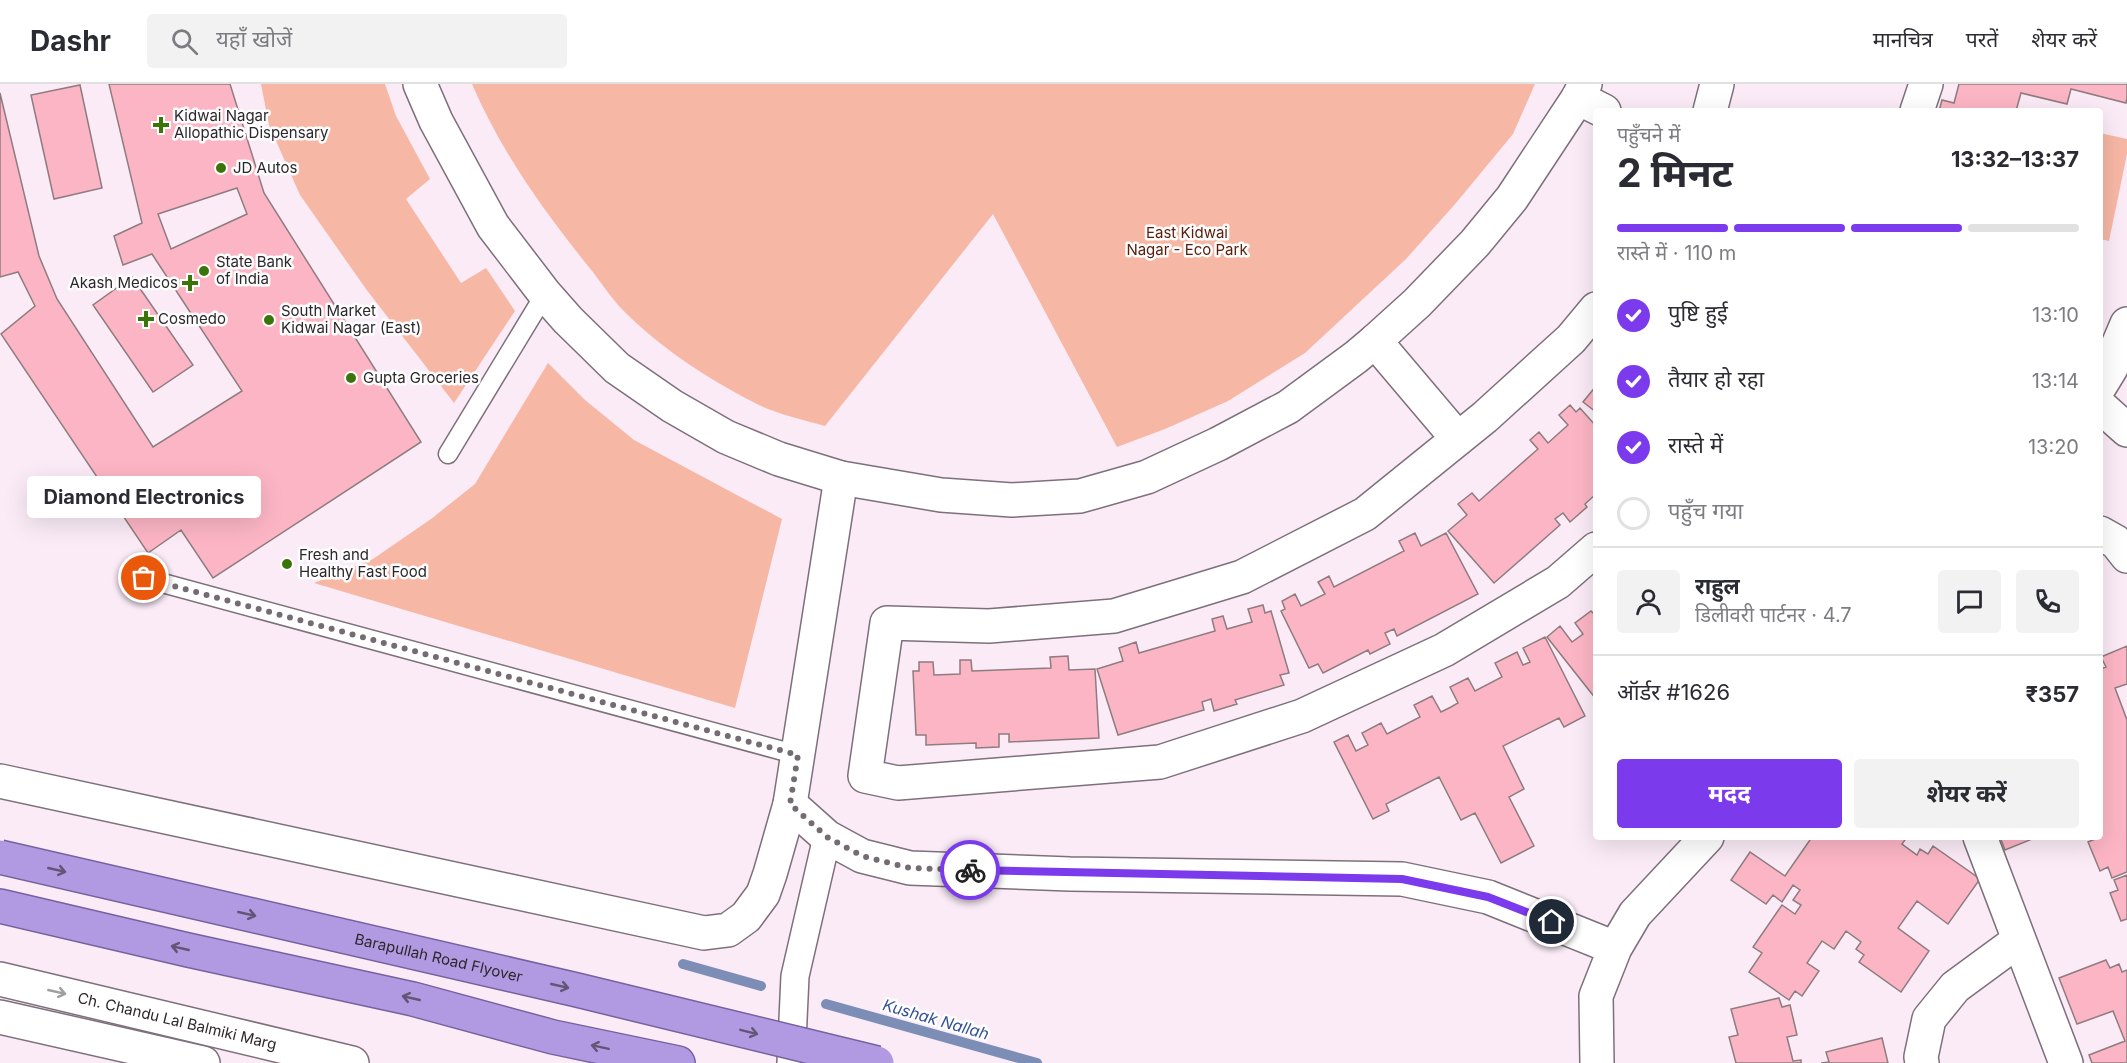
<!DOCTYPE html>
<html lang="hi">
<meta charset="utf-8">
<style>
body{margin:0;font-family:Inter,"Noto Sans Devanagari",sans-serif;background:#f2f2f3;color:#2b2b33;height:100vh;display:flex;flex-direction:column;font-size:22px;white-space:nowrap}
*{box-sizing:border-box;margin:0}
p{font-size:20px;color:#7c7c81}
.icon{flex:none;width:33px;height:33px;fill:none;stroke:currentColor;stroke-width:2;stroke-linecap:round;stroke-linejoin:round}
.map{position:relative;flex:1;overflow:hidden}
.sheet{position:absolute;left:1593px;top:24px;width:510px;height:732px;display:flex;flex-direction:column;background:#fff;border-radius:6px;box-shadow:0 6px 24px #0002}
.sheet>*{flex:none}
.pin{position:absolute;display:grid;place-items:center;width:51px;height:51px;color:#fff;margin:-26px;border:3px solid #fff;border-radius:50%;box-shadow:0 2px 6px #0007}
.courier{position:absolute;display:grid;place-items:center;width:60px;height:60px;margin:-30px;border:4px solid #7c3aed;border-radius:50%;background:#fff;color:#222;box-shadow:0 2px 8px #0007}
.bubble{position:absolute;height:42px;border-radius:6px;background:#fff;box-shadow:0 6px 24px #0002;font-size:20px;font-weight:700;line-height:42px;text-align:center}
.summary em{font-style:normal;font-weight:700}
.summary div{display:flex;flex-direction:column-reverse}
.summary{display:flex;align-items:center;justify-content:space-between;height:102px;padding:0 24px}
h1{font-size:39px;font-weight:700;line-height:45px}
.bar{display:grid;grid-template-columns:repeat(4,1fr);gap:9px 6px;align-content:center;height:72px;padding:0 24px}
.bar i{height:8px;border-radius:4px;background:#e1e1e2}
.bar .on{background:#7c3aed}
.bar p{grid-column:span 4}
.line{display:flex;align-items:center;gap:15px;padding:0 24px;border-top:2px solid #e1e1e2}
.line div{flex:1}
.round{display:grid;place-items:center;flex:none;width:63px;height:63px;border-radius:6px;background:#f2f2f3}
ol{padding:0 24px;list-style:none}
li{display:flex;align-items:center;gap:18px;height:66px}
li p{margin-inline-start:auto}
li .icon{padding:6px;border-radius:50%;background:#7c3aed;color:#fff;stroke-width:4}
li:last-child{color:#7c7c81}
li i{width:33px;height:33px;border:3px solid #e1e1e2;border-radius:50%}
.primary-button{display:flex;gap:12px;margin-top:auto;padding:12px 24px}
.primary-button a{flex:1;height:69px;border-radius:6px;background:#7c3aed;color:#fff;font-size:24px;font-weight:700;line-height:69px;text-align:center}
.primary-button a+a{background:#f2f2f3;color:#2b2b33}
header{display:flex;align-items:center;gap:36px;box-sizing:border-box;height:84px;padding:0 30px;background:#fff;border-bottom:2px solid #e1e1e2}
header strong{font-size:28px}
nav{display:flex;gap:33px;margin-inline-start:auto;font-size:21px}
.search{width:420px;height:54px;background:#f2f2f3;display:flex;align-items:center;gap:15px;box-sizing:border-box;padding:0 21px;border-radius:6px;color:#7c7c81;font-size:22px}
.map>svg:first-child{display:block}
.green{fill:#f7b7a5}
.lines{fill:none;stroke-linecap:round;stroke-linejoin:round}
.stream{stroke:#7c8db6;stroke-width:10}
.building{fill:#fcb5c5;stroke:#8e7c7f;stroke-width:1.5;fill-rule:evenodd}
.service-casing{stroke:#7d707b;stroke-width:21}
.pedestrian-casing{stroke:#7d707b;stroke-width:30}
.minor-casing{stroke:#7d707b;stroke-width:36}
.tertiary-casing{stroke:#7d707b;stroke-width:36}
.trunk-casing{stroke:#77619e;stroke-width:36}
.service{stroke:#fff;stroke-width:18}
.pedestrian{stroke:#fff;stroke-width:27}
.minor{stroke:#fff;stroke-width:33}
.tertiary{stroke:#fff;stroke-width:33}
.trunk{stroke:#b29ae3;stroke-width:33}
.trunk-bridge-casing{stroke:#77619e;stroke-width:36;stroke-linecap:butt}
.trunk-bridge{stroke:#b29ae3;stroke-width:33}
.oneway{stroke:#625575}
.oneway2{stroke:#a09ea0}
.done{stroke:#746c72;stroke-width:6;stroke-dasharray:0 10.8}
.route{stroke:#7c3aed;stroke-width:8}
.poi-dot{fill:#3b7509;stroke:#fdfdfd;stroke-width:2}
.labels{text-anchor:middle;stroke-width:5;stroke-linejoin:round;paint-order:stroke}
.poi-label{font-size:15px;fill:#2c272b;stroke:#fdfdfd;text-anchor:start}
.park-label{font-size:15px;fill:#581d0b;stroke:#fdfdfd}
.street-label{font-size:15px;fill:#2c272b;stroke:#fdfdfd}
.water-label{font-size:16px;font-style:italic;fill:#365295;stroke:#fdfdfd}
</style>
<header>
<strong>Dashr</strong>
<div class="search"><svg class="icon" aria-label="search" viewBox="0 0 24 24"><circle cx="10" cy="10" r="6"/><path d="M15 15l6 6"/></svg>यहाँ खोजें</div>
<nav><a>मानचित्र</a><a>परतें</a><a>शेयर करें</a></nav>
</header>
<div class="map">
<svg width="2127" height="979" viewBox="0 0 2127 979">
<rect width="100%" height="100%" fill="#faebf7"/>
<path class="green" d="M261,0H385L396,32L430,95L406,115L461,199L486,184L515,227L454,319L366,205L300,111L269,41Z
M472,0H1535L1513,50L1456,119L1406,175L1305,269L1228,317L1165,345L1117,363L993,130L825,342C802,335 776,330 755,319C706,294 656,261 618,221C606,207 596,191 584,177C540,122 500,65 472,0Z
M2100,49L2127,55V70L2109,157L2100,155Z
M548,279L585,316L634,356L782,435L735,624L314,499L373,475L431,435L475,400Z"/>
<g class="lines">
<path class="stream" d="M683,880L761,902
M826,920L1037,979"/>
</g>
<path class="building" d="M109,0H230L264,109L421,358L213,494L181,446L148,469L1,250L35,222L18,188L0,193V9L39,172L57,215L153,363L242,307L152,170L123,181L114,152L142,139ZM237,104L247,130L171,165L158,130Z
M1959,0H2127V14L2126,19L2071,5L2067,20L2021,9L2016,27H1939L1942,16L1954,19Z
M80,1L102,104L54,115L31,11Z
M132,193L193,281L153,308L93,221Z
M1596,302V328L1583,318Z
M1570,321L1576,328L1580,324L1596,342V410L1585,420L1587,423L1570,438L1563,429L1555,435L1560,441L1494,499L1448,447L1467,431L1458,420L1472,409L1479,417L1538,365L1530,356L1539,348L1548,359L1568,341L1559,331Z
M1415,449L1421,462L1446,449L1478,510L1397,552L1394,545L1385,549L1390,560L1370,570L1368,566L1323,589L1318,580L1309,584L1281,527L1285,525L1282,517L1295,510L1301,522L1325,510L1318,498L1329,492L1334,503L1404,467L1399,457Z
M1263,521L1265,529L1271,527L1289,589L1280,591L1284,601L1235,616L1237,620L1214,627L1211,615L1202,618L1204,626L1118,651L1097,585L1123,577L1119,564L1136,558L1139,569L1215,547L1212,535L1223,532L1227,545L1252,538L1248,525Z
M1591,527L1596,532V615L1547,553L1560,542L1572,558L1583,550L1575,539Z
M1545,553L1585,632L1564,643L1559,634L1503,662L1524,705L1509,713L1534,762L1501,779L1475,729L1461,736L1439,693L1386,720L1389,727L1373,735L1334,658L1348,651L1356,667L1368,661L1362,649L1381,639L1387,650L1420,633L1414,621L1432,612L1441,628L1451,623L1458,619L1450,603L1468,594L1475,607L1502,593L1495,579L1517,568L1523,581L1530,578L1523,564Z
M2127,562V600L2115,604L2127,636V788L2112,794L2108,783L2100,787L2088,758L2100,753V607H2102L2100,602V585L2106,583L2101,573Z
M1068,572L1069,586L1095,585L1099,654L1009,658V650H999V663L976,664V659L926,661V651H916L913,587H919V578H933L934,591L960,590V576H971L972,587L1051,584L1050,573Z
M1812,753H1907L1902,760L1917,771L1920,765L1928,770L1933,762L1980,795L1948,840L1917,817L1898,844L1929,867L1901,908L1859,878L1864,871L1856,865L1861,858L1846,847L1834,865L1822,857L1807,879L1819,887L1802,912L1795,907L1789,916L1749,888L1762,869L1753,863L1782,821L1795,830L1801,821L1793,816L1800,806L1793,801L1782,818L1773,811L1766,820L1731,796L1750,768L1785,792Z
M2000,753H2037L2005,766Z
M2127,791V835L2121,837L2110,809L2118,806L2114,796Z
M2106,876L2110,884L2119,880L2122,888L2127,886V979H2092L2089,971L2125,957L2113,927L2077,940L2059,894Z
M1779,914L1782,923L1790,921L1797,951L1787,953L1793,977L1801,976V979H1736L1729,953L1738,951L1731,925Z
M1882,954L1888,979H1821L1829,978L1826,968Z"/>
<g class="lines">
<g class="service-casing">
<path id="service" d="M448,370L545,210
M144,494L798,671"/>
</g>
<g class="pedestrian-casing">
<path id="pedestrian" d="M791,979L795,892L827,753"/>
</g>
<g class="minor-casing">
<path id="minor" d="M1578,14L1604,27
M1710,27L1717,0
M1917,27L1926,0
M1596,225L1571,255L1485,333L1365,430L1242,493L1114,532L989,542L887,539L865,692L898,699L1160,678L1302,632L1444,566L1558,498L1596,465
M1375,257L1458,355
M2100,302L2111,284L2110,280L2127,240
M2100,322L2127,346
M2100,449L2116,458L2127,472
M790,720L827,753L862,772L910,784L1070,790L1402,795L1488,813L1615,864
M1980,753L2066,979
M1597,979L1596,912L1615,864L1635,830L1707,753
M1922,979L1921,973L1929,935L1955,903L2019,856"/>
</g>
<g class="tertiary-casing">
<g id="tertiary">
<path d="M420,0L436,37L493,142L545,210L568,236L617,284L672,322L726,353L779,375L841,394L941,411L1012,416L1080,412L1147,393L1218,360L1288,323L1356,273L1375,257L1417,219L1475,159L1512,114L1578,14L1585,0"/>
<path d="M0,697L704,849L728,846L746,833L763,810L770,790L790,720L841,394"/>
<path id="s1" d="M0,895L352,979"/>
<path d="M0,933L203,979"/>
</g>
</g>
<g class="trunk-casing">
<path id="trunk" d="M0,822L188,866L413,915L553,953L678,979"/>
</g>
<use href="#service" class="service"/>
<use href="#pedestrian" class="pedestrian"/>
<use href="#minor" class="minor"/>
<use href="#tertiary" class="tertiary"/>
<use href="#trunk" class="trunk"/>
<g class="trunk-bridge-casing">
<g id="trunk-bridge">
<path id="s2" d="M0,773L577,906L877,979"/>
</g>
</g>
<use href="#trunk-bridge" class="trunk-bridge"/>
</g>
<defs><path id="oneway-shaft" d="M-6 0H5M1.5-3L5.5 0L1.5 3" fill="none" stroke-width="1.6" stroke-linecap="round" stroke-linejoin="round" transform="scale(1.5)"/></defs>
<g class="oneway">
<use href="#oneway-shaft" transform="translate(57 786) rotate(13)"/>
<use href="#oneway-shaft" transform="translate(247 830) rotate(13)"/>
<use href="#oneway-shaft" transform="translate(180 864) rotate(-167)"/>
<use href="#oneway-shaft" transform="translate(560 902) rotate(13)"/>
<use href="#oneway-shaft" transform="translate(411 914) rotate(-167)"/>
<use href="#oneway-shaft" transform="translate(749 948) rotate(14)"/>
<use href="#oneway-shaft" transform="translate(600 963) rotate(-168)"/>
</g>
<use class="oneway2" href="#oneway-shaft" transform="translate(57 908) rotate(13)"/>
<g class="lines">
<path class="done" d="M144,494L798,671L790,720L827,753L862,772L910,784L970,786"/>
<path class="route" d="M970,786L1402,795L1488,813L1552,838"/>
</g>
<g class="poi-dot">
<path d="M158 32h6v6h6v6h-6v6h-6v-6h-6v-6h6z"/>
<circle cx="221" cy="84" r="6"/>
<circle cx="204" cy="187" r="6"/>
<path d="M187 190h6v6h6v6h-6v6h-6v-6h-6v-6h6z"/>
<path d="M143 226h6v6h6v6h-6v6h-6v-6h-6v-6h6z"/>
<circle cx="269" cy="236" r="6"/>
<circle cx="351" cy="294" r="6"/>
<circle cx="287" cy="480" r="6"/>
</g>
<g class="labels">
<g class="poi-label">
<text x="174" y="37">Kidwai Nagar<tspan x="174" dy="17">Allopathic Dispensary</tspan></text>
<text x="233" y="89">JD Autos</text>
<text x="216" y="183">State Bank<tspan x="216" dy="17">of India</tspan></text>
<text x="178" y="204" text-anchor="end">Akash Medicos</text>
<text x="281" y="232">South Market<tspan x="281" dy="17">Kidwai Nagar (East)</tspan></text>
<text x="158" y="240">Cosmedo</text>
<text x="363" y="299">Gupta Groceries</text>
<text x="299" y="476">Fresh and<tspan x="299" dy="17">Healthy Fast Food</tspan></text>
</g>
<g class="park-label">
<text x="1187" y="154">East Kidwai<tspan x="1187" dy="17">Nagar - Eco Park</tspan></text>
</g>
<g class="street-label">
<text dy="5" stroke="none"><textPath href="#s2" startOffset="450">Barapullah Road Flyover</textPath></text>
<text dy="5" stroke="none"><textPath href="#s1" startOffset="182">Ch. Chandu Lal Balmiki Marg</textPath></text>
</g>
<g class="water-label">
<text transform="translate(936 935) rotate(16)" y="6">Kushak Nallah</text>
</g>
</g>
</svg>
<div class="pin" style="left:144px;top:494px;background:#ea580c"><svg class="icon" aria-label="bag" viewBox="0 0 24 24"><path d="M5 8h14l-1 12H6zM9 8a3 3 0 0 1 6 0"/></svg></div>
<div class="pin" style="left:1552px;top:838px;background:#1f2937"><svg class="icon" aria-label="home" viewBox="0 0 24 24"><path d="M3 11l9-7 9 7M6 9v11h12V9"/></svg></div>
<div class="courier" style="left:970px;top:786px"><svg class="icon" aria-label="bike" viewBox="0 0 24 24"><circle cx="6" cy="16" r="4"/><circle cx="18" cy="16" r="4"/><path d="M6 16l4-8h5l3 8M10 8l3 8H6M13 5h3"/></svg></div>
<div class="bubble" style="left:27px;top:392px;width:234px">Diamond Electronics</div>
<section class="sheet">
<div class="summary"><div><h1>2 मिनट</h1><p>पहुँचने में</p></div><em>13:32–13:37</em></div>
<div class="bar"><i class="on"></i><i class="on"></i><i class="on"></i><i></i><p>रास्ते में · 110 m</p></div>
<ol>
<li><svg class="icon" aria-label="check" viewBox="0 0 24 24"><path d="M5 12l5 5 9-10"/></svg>पुष्टि हुई<p>13:10</p></li>
<li><svg class="icon" aria-label="check" viewBox="0 0 24 24"><path d="M5 12l5 5 9-10"/></svg>तैयार हो रहा<p>13:14</p></li>
<li><svg class="icon" aria-label="check" viewBox="0 0 24 24"><path d="M5 12l5 5 9-10"/></svg>रास्ते में<p>13:20</p></li>
<li><i></i>पहुँच गया</li>
</ol>
<div class="line" style="height:108px"><a class="round"><svg class="icon" aria-label="person" viewBox="0 0 24 24"><circle cx="12" cy="8" r="4"/><path d="M4 21q1-7 8-7t8 7"/></svg></a><div><b>राहुल</b><p>डिलीवरी पार्टनर · 4.7</p></div><a class="round"><svg class="icon" aria-label="chat" viewBox="0 0 24 24"><path d="M4 5h16v11H9l-5 4z"/></svg></a><a class="round"><svg class="icon" aria-label="phone" viewBox="0 0 24 24"><path d="M5 4h4l2 5-3 2q2 4 5 5l2-3 5 2v4C11 20 4 13 5 4z"/></svg></a></div>
<div class="line" style="height:78px"><div>ऑर्डर #1626</div><b>₹357</b></div>
<div class="primary-button"><a>मदद</a><a>शेयर करें</a></div>
</section>
</div>
